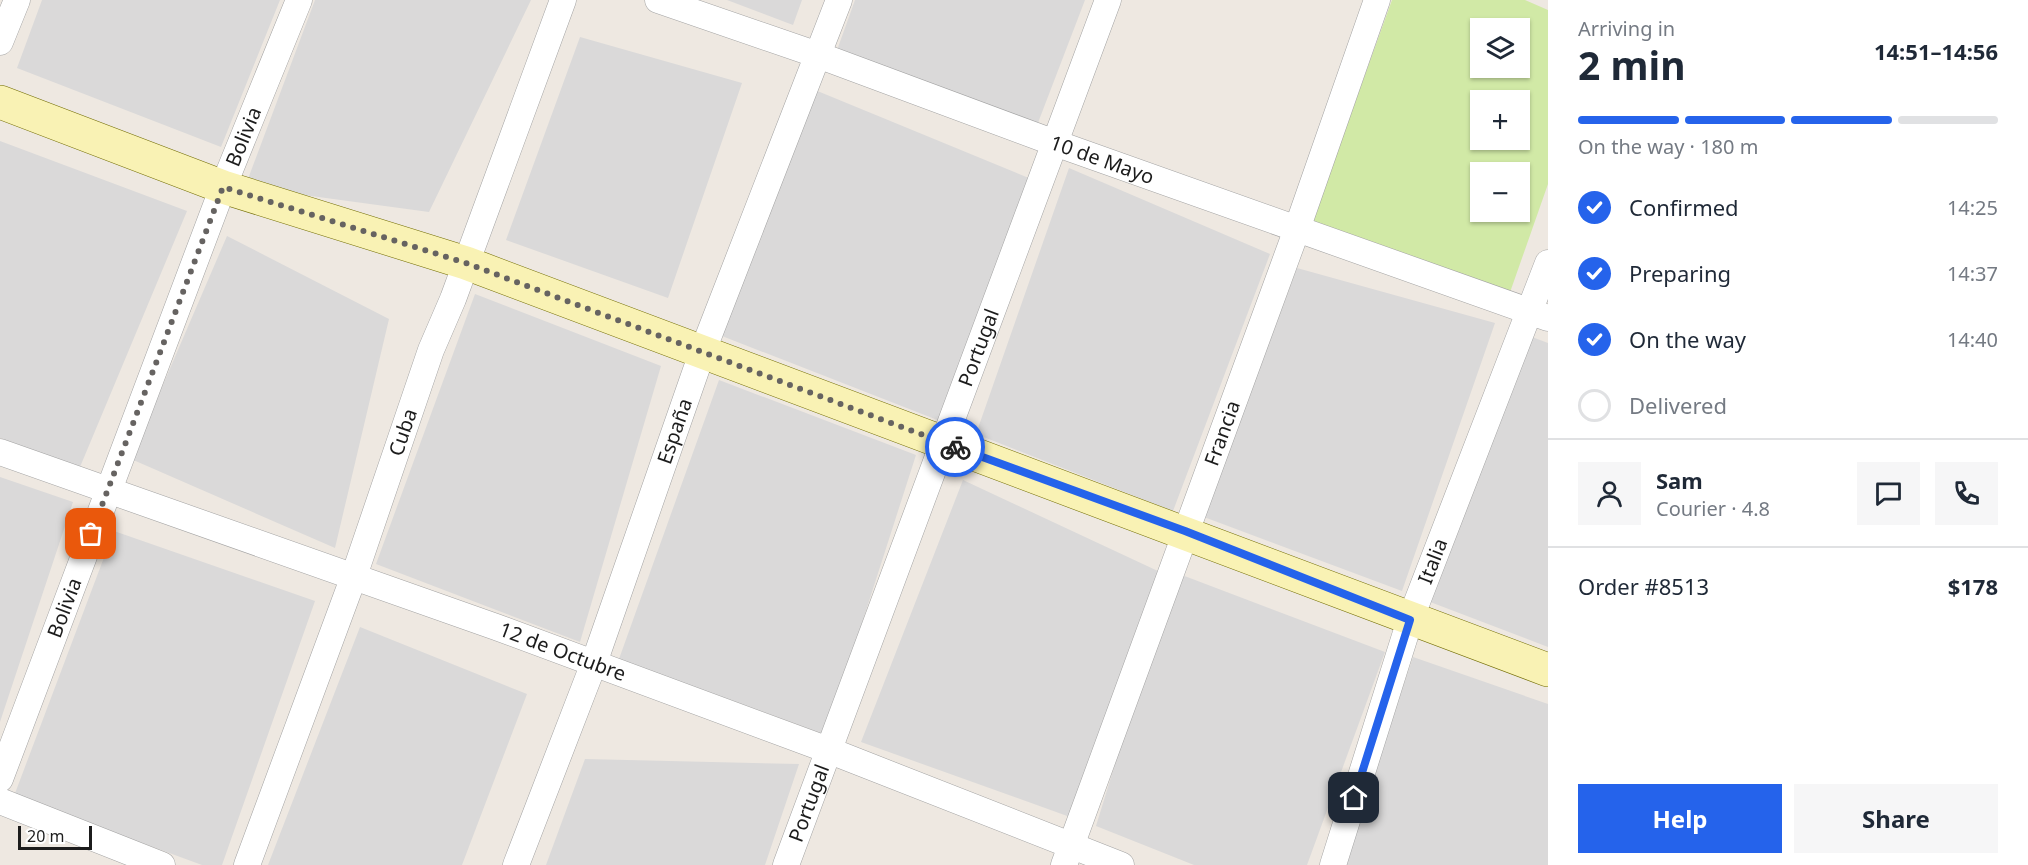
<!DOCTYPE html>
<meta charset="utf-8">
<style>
body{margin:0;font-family:"Noto Sans",sans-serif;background:#f6f6f7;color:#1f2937;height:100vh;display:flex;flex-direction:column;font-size:22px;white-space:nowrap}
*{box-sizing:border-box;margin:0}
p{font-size:20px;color:#747a83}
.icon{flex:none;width:33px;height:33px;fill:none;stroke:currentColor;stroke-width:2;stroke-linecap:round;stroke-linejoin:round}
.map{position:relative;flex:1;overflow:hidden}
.sheet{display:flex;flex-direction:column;background:#fff;width:480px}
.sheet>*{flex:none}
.tools{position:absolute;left:1470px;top:18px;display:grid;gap:12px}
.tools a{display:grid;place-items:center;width:60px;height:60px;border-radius:0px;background:#fff;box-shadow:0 2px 4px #0004;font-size:30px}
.scale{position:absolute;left:18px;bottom:15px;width:74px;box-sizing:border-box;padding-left:6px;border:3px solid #1c1c1c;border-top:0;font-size:16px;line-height:21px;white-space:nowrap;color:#1c1c1c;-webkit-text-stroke:4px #fff;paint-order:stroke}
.pin{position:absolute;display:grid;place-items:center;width:51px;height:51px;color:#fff;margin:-26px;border-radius:12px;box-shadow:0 3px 9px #0006}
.courier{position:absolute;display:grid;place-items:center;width:60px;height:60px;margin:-30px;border:4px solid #2563eb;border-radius:50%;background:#fff;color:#222;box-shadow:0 2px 8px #0007}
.headline em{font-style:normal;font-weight:700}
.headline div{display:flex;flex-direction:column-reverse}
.headline{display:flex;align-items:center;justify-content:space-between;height:102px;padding:0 30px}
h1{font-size:39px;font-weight:700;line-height:45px}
.bar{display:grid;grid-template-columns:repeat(4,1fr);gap:9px 6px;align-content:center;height:72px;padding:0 30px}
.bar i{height:8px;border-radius:4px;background:#e0e1e3}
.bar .current{background:#2563eb}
.bar p{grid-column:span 4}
.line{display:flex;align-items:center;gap:15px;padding:0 30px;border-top:2px solid #e0e1e3}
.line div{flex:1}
.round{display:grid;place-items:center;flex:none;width:63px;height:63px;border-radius:0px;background:#f6f6f7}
ol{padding:0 30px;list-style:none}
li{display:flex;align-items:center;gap:18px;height:66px}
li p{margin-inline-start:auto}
li .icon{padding:6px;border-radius:50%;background:#2563eb;color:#fff;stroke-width:4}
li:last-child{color:#747a83}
li i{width:33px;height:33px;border:3px solid #e0e1e3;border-radius:50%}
.action{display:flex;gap:12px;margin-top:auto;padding:12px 30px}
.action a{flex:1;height:69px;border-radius:0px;background:#2563eb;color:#fff;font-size:24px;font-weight:700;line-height:69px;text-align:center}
.action a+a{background:#f6f6f7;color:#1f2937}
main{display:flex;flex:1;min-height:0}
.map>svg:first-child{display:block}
.residential{fill:#dad9d9}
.grass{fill:#d1e9a6;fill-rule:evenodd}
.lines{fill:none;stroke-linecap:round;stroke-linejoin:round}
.street-casing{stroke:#a3a3a3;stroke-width:27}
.secondary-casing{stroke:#726d04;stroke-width:34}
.street{stroke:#fff;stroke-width:26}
.secondary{stroke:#f9f2b4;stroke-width:33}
.done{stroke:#666361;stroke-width:6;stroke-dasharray:0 10.8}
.route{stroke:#2563eb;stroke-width:8}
.labels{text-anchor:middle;stroke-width:5;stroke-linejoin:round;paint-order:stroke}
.street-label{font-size:20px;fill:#1c1c1c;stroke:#fff}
</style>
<main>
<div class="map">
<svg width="1548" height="865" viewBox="0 0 1548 865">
<rect width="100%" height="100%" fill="#eee8e1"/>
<path class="residential" d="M42,0H280L221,147L17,68Z
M315,0H531L429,212L245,187Z
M727,0H802L793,25Z
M855,0H1085L1036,128L836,53Z
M580,37L742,83L668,298L506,240Z
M815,90L1036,181L940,421L722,336Z
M0,141L187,211L80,467L0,438Z
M1069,168L1270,254L1173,511L976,434Z
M227,236L389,319L335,548L131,459Z
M1297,268L1495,323L1402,591L1204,517Z
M475,294L661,366L580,642L376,564Z
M1524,334L1548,343V647L1425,600Z
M719,380L916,455L826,735L619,659Z
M0,477L73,502L0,722Z
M963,480L1160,572L1070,817L861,742Z
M114,531L315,601L222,865H202L14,796Z
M1174,572L1385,652L1307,865H1194L1096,826Z
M360,627L527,694L462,865H268Z
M1413,657L1548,704V865H1343Z
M585,759L799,764L765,865H546Z"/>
<path class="grass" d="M1392,0H1525L1548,10V184L1508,298L1310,227ZM1480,28H1520V68H1480ZM1480,100H1520V140H1480ZM1480,172H1520V212H1480Z"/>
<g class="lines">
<g class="street-casing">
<g id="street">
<path id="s1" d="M658,0L818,55L1055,143L1548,318"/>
<path d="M0,42L17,0"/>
<path id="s2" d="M0,452L496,627L828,750L1121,865"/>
<path id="s3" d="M0,779L223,187L299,0"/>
<path d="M0,801L162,865"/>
<path id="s4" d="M247,865L354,576L431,350L453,299L563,0"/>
<path id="s5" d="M516,865L594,663L702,353L839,0"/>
<path id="s6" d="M786,865L1108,0"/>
<path id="s7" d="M1064,865L1297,229L1377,0"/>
<path id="s8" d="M1333,865L1410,620L1548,263"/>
</g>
</g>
<g class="secondary-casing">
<path id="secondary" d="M0,102L223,187L466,263L1548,670"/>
</g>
<use href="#street" class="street"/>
<use href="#secondary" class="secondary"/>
</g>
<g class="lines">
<path class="done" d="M91,534L223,187L466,263L955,447"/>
<path class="route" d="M955,447L1185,531L1410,620L1354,798"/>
</g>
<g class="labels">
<g class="street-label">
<text dy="7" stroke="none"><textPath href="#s3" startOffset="687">Bolivia</textPath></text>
<text dy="7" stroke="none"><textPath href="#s1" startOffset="472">10 de Mayo</textPath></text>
<text dy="7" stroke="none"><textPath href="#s6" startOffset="552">Portugal</textPath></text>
<text dy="7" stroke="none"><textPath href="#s5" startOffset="462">España</textPath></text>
<text dy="7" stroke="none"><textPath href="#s4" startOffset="460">Cuba</textPath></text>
<text dy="7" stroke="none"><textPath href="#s7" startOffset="460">Francia</textPath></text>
<text dy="7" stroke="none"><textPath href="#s8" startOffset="320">Italia</textPath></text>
<text dy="7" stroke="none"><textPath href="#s3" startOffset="183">Bolivia</textPath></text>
<text dy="7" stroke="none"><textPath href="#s2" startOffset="597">12 de Octubre</textPath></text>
<text dy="7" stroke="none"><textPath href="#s6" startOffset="66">Portugal</textPath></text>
</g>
</g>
</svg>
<div class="tools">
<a><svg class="icon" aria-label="layers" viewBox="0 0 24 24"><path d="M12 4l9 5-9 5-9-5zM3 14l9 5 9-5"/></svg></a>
<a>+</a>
<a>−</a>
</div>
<div class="scale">20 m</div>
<div class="pin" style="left:91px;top:534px;background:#ea580c"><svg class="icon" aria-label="bag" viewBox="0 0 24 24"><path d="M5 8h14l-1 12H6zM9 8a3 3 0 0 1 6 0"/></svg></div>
<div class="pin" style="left:1354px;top:798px;background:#1f2937"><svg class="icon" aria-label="home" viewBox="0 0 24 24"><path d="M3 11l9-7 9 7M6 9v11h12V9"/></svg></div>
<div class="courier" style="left:955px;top:447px"><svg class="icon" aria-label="bike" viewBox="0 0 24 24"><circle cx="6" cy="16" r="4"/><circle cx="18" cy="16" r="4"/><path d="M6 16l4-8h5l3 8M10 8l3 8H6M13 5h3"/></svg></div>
</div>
<section class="sheet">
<div class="headline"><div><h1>2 min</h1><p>Arriving in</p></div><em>14:51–14:56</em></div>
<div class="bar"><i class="current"></i><i class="current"></i><i class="current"></i><i></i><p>On the way · 180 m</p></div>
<ol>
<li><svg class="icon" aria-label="check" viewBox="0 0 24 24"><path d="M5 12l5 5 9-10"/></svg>Confirmed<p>14:25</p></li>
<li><svg class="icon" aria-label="check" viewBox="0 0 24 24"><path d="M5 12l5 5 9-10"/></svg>Preparing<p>14:37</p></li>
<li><svg class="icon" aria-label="check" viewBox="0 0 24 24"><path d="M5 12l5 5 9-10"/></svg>On the way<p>14:40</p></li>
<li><i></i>Delivered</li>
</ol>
<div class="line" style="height:108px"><a class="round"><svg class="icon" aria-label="person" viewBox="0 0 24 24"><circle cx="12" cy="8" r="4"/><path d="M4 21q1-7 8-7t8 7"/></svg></a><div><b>Sam</b><p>Courier · 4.8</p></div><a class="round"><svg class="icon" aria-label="chat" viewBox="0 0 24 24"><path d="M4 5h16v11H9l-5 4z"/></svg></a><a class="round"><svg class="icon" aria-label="phone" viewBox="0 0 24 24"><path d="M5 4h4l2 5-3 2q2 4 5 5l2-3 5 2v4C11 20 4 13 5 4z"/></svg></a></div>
<div class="line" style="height:78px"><div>Order #8513</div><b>$178</b></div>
<div class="action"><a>Help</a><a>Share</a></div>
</section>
</main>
